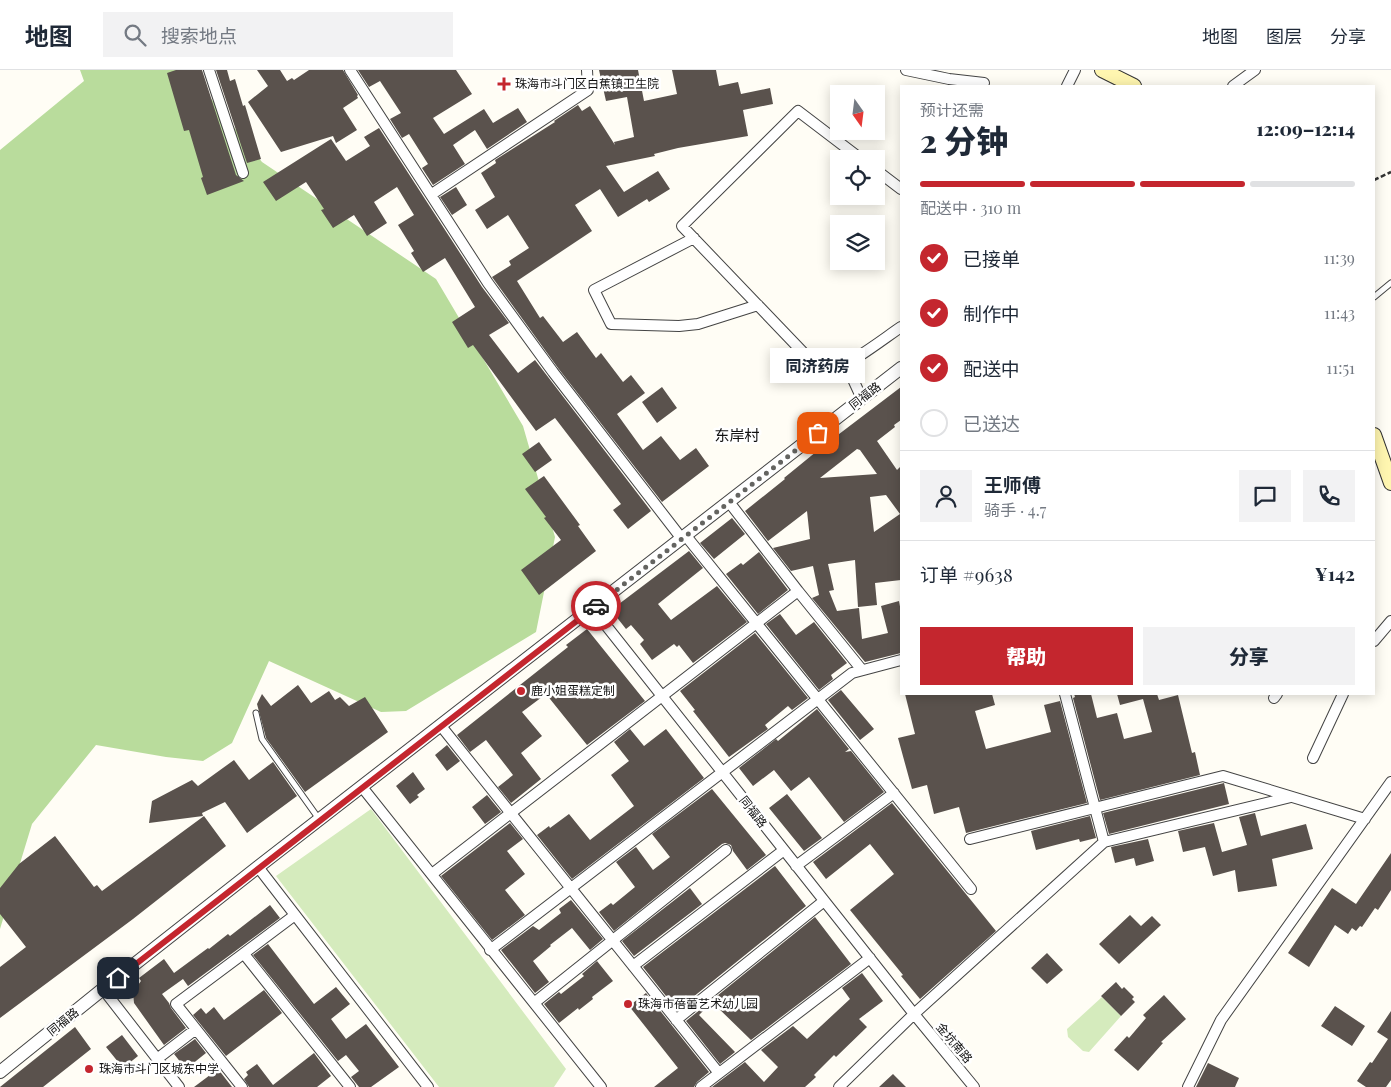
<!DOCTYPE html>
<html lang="zh">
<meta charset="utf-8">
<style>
body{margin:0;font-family:"Playfair Display","Noto Sans SC",serif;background:#f2f2f3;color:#1f2937;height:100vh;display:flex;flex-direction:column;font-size:19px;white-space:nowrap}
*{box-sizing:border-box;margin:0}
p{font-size:16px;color:#747a83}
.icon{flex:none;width:28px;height:28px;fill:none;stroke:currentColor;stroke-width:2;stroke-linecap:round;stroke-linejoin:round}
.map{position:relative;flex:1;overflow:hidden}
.side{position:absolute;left:900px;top:15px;width:475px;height:610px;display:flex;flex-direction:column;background:#fff;border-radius:0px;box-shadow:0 2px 12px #0003}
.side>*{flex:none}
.needle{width:32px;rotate:166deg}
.tools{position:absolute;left:830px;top:15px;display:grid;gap:10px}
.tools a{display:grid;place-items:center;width:55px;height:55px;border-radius:0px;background:#fff;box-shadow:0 2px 12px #0003;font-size:25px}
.pin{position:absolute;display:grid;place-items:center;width:42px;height:42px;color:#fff;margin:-21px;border-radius:10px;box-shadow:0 2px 8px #0006}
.courier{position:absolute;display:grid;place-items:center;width:50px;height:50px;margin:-25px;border:4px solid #c4262e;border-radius:50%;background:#fff;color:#222;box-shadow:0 1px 6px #0007}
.bubble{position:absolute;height:35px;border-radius:0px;background:#fff;box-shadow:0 2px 12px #0003;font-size:16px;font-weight:800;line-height:35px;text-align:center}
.head em{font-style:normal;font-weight:800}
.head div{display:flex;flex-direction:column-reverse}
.head{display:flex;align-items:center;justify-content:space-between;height:85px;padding:0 20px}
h1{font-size:32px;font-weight:800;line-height:38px}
.bar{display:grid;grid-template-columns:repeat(4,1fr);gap:8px 5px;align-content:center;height:60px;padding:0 20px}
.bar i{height:6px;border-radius:4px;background:#e0e1e3}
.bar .active{background:#c4262e}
.bar p{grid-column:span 4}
.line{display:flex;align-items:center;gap:12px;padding:0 20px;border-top:1px solid #e0e1e3}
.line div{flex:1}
.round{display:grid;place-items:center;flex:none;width:52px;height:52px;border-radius:0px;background:#f2f2f3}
ol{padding:0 20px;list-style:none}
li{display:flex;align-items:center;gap:15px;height:55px}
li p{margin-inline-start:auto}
li .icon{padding:5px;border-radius:50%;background:#c4262e;color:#fff;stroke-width:4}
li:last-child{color:#747a83}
li i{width:28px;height:28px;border:2px solid #e0e1e3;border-radius:50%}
.cta{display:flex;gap:10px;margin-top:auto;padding:10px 20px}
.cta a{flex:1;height:58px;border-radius:0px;background:#c4262e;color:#fff;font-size:20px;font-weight:800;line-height:58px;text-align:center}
.cta a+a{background:#f2f2f3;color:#1f2937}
header{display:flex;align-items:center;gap:30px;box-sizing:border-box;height:70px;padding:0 25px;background:#fff;border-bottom:1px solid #e0e1e3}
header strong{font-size:24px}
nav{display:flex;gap:28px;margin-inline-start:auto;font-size:18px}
.search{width:350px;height:45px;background:#f2f2f3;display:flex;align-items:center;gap:12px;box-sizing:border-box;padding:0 18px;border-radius:0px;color:#747a83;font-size:19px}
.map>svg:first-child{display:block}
.green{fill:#d5ebbd}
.forest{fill:#b9dc9c}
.building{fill:#5a524d;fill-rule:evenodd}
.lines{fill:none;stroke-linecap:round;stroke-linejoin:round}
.service-casing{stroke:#444;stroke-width:7}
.minor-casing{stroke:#444;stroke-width:12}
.tertiary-casing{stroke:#444;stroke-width:14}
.secondary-casing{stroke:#333;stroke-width:16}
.path{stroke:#333;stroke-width:2.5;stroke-dasharray:5 2.5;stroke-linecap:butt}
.service{stroke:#fff;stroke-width:5}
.minor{stroke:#fff;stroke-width:10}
.tertiary{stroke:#fff;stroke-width:12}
.secondary{stroke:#fff6b0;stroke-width:14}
.done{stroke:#646461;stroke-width:5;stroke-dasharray:0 9}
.route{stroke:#c4262e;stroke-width:6}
.poi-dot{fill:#c4262e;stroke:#fff;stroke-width:2}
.labels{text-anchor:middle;stroke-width:5;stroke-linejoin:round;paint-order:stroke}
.poi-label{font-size:12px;fill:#111;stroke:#fff;text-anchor:start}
.street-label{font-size:12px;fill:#111;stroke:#fff}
.quarter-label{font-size:15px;fill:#111;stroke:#fff}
</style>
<header>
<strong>地图</strong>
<div class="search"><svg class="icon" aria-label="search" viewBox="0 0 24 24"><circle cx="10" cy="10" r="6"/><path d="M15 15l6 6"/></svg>搜索地点</div>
<nav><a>地图</a><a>图层</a><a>分享</a></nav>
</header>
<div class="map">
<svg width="1391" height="1017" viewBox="0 0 1391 1017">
<rect width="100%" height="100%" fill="#fffdf5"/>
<path class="green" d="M371,739L566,999L554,1017H439L276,806Z
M1102,927L1121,946L1089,982L1083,981L1068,967L1067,959Z"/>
<path class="forest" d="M80,0H188L262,92L436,209L523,356L555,467L536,562L406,641L381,642L269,591L232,673L203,691L166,687L96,675L32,754L0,859V80L84,11Z"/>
<path class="building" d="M176,0H202L236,105L244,111L207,125L201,108L203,107L189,60L184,61L167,3Z
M216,0H227L230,11L235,9L243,36L245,35L261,89L247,93Z
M257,0H280L287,11L292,8L294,10L309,0H343L358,25L357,26L358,28L343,38L357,60L336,73L333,66L281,82L248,32L268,16Z
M358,0H456L472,24L433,48L444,64L484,39L493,53L518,38L527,52L487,79L475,60L453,75L465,94L433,115L422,98L428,94L409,64L402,68L390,49L401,43L380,11L369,17Z
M599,0H638L644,31L677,24L672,0H716L719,16L738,12L741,24L770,18L773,34L743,40L748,66L678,78L654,84L655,86L606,96L624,122L658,101L670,119L649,132L647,129L618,147L600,119L575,135L592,161L517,211L540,248L543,246L563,272L577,262L596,288L601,283L623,312L631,305L645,323L617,344L643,380L661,366L680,390L696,378L709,396L662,432L558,298L492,207L511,195L509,191L529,178L527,175L508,145L487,159L475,140L495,127L481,103L496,93L495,90L555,52L554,51L578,35L582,41L590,36L615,75L614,72L634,67L627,27L606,31Z
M379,58L482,217L509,253L489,265L518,303L535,290L651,441L628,459L613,440L621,434L555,348L536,361L473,275L468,278L452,252L475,237L445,188L423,202L411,183L414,181L398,155L414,145L397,117L374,132L387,153L367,166L354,145L333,158L321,140L324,139L306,112L276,131L263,112L331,69L346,91L370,76L364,67Z
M456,117L467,135L452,145L440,127Z
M662,317L677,338L657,353L642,332Z
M901,317V350L894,355L895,357L877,371L897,400L901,396V510L875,513L877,535L858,537L855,490L828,494L834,520L829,521L837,541L859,538L862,569L888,563L881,536L899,531L901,542V583L865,592L812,528L819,525L813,496L791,501L773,478L810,469L807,441L768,471L745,441L785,409L784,408L822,377ZM857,379L860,380L877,404L820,408ZM886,425L900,444L874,462L870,427Z
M539,372L552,390L535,402L522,384Z
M544,406L580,455L578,456L596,481L539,525L521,500L561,470L544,448L546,447L525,419Z
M732,448L745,464L714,489L700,473Z
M689,481L703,498L658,534L671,550L717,516L747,552L693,593L679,575L677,577L674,574L652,590L640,574L644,570L631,555L626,559L611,540Z
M759,482L788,520L758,544L726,504L741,493L743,495Z
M780,544L796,565L814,552L847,593L831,605L833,609L819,620L766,554Z
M587,559L645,631L587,675L546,624L522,642L542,666L521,683L541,709L511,733L498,717L513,705L486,670L470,682L457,665L568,577L566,575Z
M755,563L808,628L792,640L788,636L765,655L768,659L729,687L693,641L695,640L680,621Z
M298,615L311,633L329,621L335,630L340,627L349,636L365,627L388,662L305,722L266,668L257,634L262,624L271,636Z
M841,620L874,659L860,670L828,630Z
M905,624H992L995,635L975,641L986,679L1051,662L1044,635L1060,631L1087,733L966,763L959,737L934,744L927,715L912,719L898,668L915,664Z
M1074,624H1091L1097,648L1117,643L1124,669L1152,662L1143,629L1120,635L1117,624H1157L1159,630L1178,625L1192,683L1195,682L1200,705L1100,730L1073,628L1075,627Z
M817,639L849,679L845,682L851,681L884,722L844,752L809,707L791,721L774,700L753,716L739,698L776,669L778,671Z
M630,659L644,676L666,659L704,708L572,809L537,765L549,756L550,758L569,744L590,770L634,736L611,705L629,691L614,672Z
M447,675L460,691L447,701L435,685Z
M234,690L249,710L273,692L297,726L247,763L225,732L202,743L203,746L149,753L152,731L192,710L198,716Z
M413,702L425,719L417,725L419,727L410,734L396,716Z
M1224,713L1229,734L1109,764L1103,743Z
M712,719L766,785L747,800L733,781L731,775L725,773L722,774L614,861L599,842L611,833L613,835L635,817L616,792L636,777L653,800L670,787L652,764Z
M787,724L822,768L804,781L769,738Z
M487,725L501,742L485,754L472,737Z
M892,733L996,861L920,929L901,906L903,905L850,840L894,804L870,774L826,809L813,792Z
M1255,743L1261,766L1306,754L1313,779L1272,789L1277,816L1238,822L1235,800L1213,806L1205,777L1183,782L1178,761L1214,753L1222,782L1247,775L1239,747Z
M204,746L226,776L133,849L0,948V897L26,877L0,844V818L19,794L55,766L94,817L97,815L102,821Z
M1090,746L1096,768L1080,772L1079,769L1036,780L1031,761Z
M510,753L523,769L507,781L525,804L505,820L525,845L492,870L441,806Z
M1148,769L1154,791L1136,796L1134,788L1115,793L1111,777Z
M1391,783V820L1378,840L1375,838L1362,857L1360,856L1356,861L1352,858L1348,864L1335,855L1309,897L1288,883L1332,818L1356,834Z
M775,796L806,836L677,940L643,897Z
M690,818L702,834L634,886L622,871Z
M571,830L603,869L590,880L572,858L550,875L551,876L533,891L549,912L535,923L501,880L533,856L539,860L561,843L559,839Z
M270,835L280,848L188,916L183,909L162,924L169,933L171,938L186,958L164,975L134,933L133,922L141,911L139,908L164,889L174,903L208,878L209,879L228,864L230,866Z
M1130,845L1141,856L1152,846L1161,855L1119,894L1099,874Z
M815,847L851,894L751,970L712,932L699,945L735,982L720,994L686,951Z
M268,874L314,934L336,917L350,934L331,949L346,969L366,954L399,997L371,1017H359L351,1007L359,1001L346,985L338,991L253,885Z
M1047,883L1063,900L1047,914L1031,898Z
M597,891L613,911L592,927L593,929L579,940L578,938L559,953L544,934L559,922L561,924L584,906L582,904Z
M862,903L883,931L859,949L867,957L836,987L834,985L814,1005L816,1007L805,1017H712L745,992L764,1012L778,997L761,980L793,956L807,969L850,929L842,918Z
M1116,912L1122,919L1124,917L1134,927L1132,929L1135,932L1121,946L1101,926Z
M264,920L282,943L226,986L193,945L201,938L206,944L214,937L224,950Z
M646,923L709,1002L697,1012L694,1017H654L678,998L629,936Z
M1164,925L1186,949L1161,972L1163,973L1138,1001L1114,980L1127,966L1129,968L1146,948L1143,945Z
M1335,936L1365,956L1352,976L1321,956Z
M1391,941V1010L1386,1017H1366L1357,1011L1370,992L1372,993L1388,969L1377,962Z
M75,957L91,979L43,1017H0Z
M122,965L138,986L123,998L106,977Z
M195,969L206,983L186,999L174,984Z
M314,983L331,1006L317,1017H249L244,1009L248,1005L246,1002L257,994L273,1015Z
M1208,993L1239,1008L1235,1017H1196Z
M218,999L232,1017H194Z
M893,1004L906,1017H879Z"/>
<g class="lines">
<g class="service-casing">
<path id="service" d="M1374,227L1391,213
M256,643L262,669L319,749"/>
</g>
<g class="minor-casing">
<path id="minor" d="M209,0L243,103
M350,0L488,213L553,302L682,469
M906,0L949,9L984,13
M1067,16L1075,0
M1233,16L1255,0
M861,89L798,41L682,156L818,298C823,300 828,300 834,299C850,295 886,267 901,257
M876,100L901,119
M432,124L588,20L587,0
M694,168L594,220L611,254L679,256L698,254L758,235
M846,294L862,329
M686,466L971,819
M798,521L862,600
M593,539L914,944L974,1017
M1374,571L1391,551
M1065,624L1104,772
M1274,628L1277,624
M441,656L718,1002
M1313,688L1343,624
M362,717L601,1017
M970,769L1223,706L1365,749
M796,796L894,723
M258,797L428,1017
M432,804L798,521L729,432
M490,880L852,603L901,590
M244,884L350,1017
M633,896L784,780
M103,919L179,1017
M534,933L726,780
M676,950L824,831
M157,989L196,959
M242,1017L176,934L295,845
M701,1017L870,888
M839,1017L914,944L1104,772L1291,727
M1188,1017L1221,950L1391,712"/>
</g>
<g class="tertiary-casing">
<path id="tertiary" d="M0,1002L103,919L258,797L901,298"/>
</g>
<g class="secondary-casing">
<path id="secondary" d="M1102,0L1134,16
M1374,365L1391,413"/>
</g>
<path class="path" d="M1374,110L1391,102"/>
<use href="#service" class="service"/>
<use href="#minor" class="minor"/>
<use href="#tertiary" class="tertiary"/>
<use href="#secondary" class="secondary"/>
</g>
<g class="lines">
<path class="done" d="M596,536L818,363"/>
<path class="route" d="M118,908L596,536"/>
</g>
<g class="poi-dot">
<path d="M501.5 6.5h5v5h5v5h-5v5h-5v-5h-5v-5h5z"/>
<circle cx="521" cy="621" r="5"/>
<circle cx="628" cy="934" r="5"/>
<circle cx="89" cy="999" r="5"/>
</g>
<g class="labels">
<g class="poi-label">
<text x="515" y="18">珠海市斗门区白蕉镇卫生院</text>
<text x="531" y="625">鹿小姐蛋糕定制</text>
<text x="638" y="938">珠海市蓓蕾艺术幼儿园</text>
<text x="99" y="1003">珠海市斗门区城东中学</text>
</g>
<g class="street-label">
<text transform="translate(865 326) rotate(-38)" y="4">同福路</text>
<text transform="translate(753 742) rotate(52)" y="4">同福路</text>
<text transform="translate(63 952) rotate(-39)" y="4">同福路</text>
<text transform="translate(954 973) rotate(50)" y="4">金坑南路</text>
</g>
<g class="quarter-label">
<text x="737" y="371">东岸村</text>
</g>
</g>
</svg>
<div class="tools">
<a><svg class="needle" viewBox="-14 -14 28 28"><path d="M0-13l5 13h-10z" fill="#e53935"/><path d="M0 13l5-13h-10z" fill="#747a83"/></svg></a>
<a><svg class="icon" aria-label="locate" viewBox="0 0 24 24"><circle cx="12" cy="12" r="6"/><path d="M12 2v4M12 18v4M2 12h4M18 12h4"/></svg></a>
<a><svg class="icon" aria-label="layers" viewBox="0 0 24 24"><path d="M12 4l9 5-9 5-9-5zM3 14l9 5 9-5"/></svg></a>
</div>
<div class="pin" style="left:818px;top:363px;background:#ea580c"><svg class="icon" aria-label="bag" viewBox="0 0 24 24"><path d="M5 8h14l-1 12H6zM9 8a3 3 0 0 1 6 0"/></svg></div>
<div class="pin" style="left:118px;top:908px;background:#1f2937"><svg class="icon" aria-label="home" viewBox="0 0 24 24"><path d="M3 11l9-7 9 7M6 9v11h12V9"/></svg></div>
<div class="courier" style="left:596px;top:536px"><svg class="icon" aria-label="car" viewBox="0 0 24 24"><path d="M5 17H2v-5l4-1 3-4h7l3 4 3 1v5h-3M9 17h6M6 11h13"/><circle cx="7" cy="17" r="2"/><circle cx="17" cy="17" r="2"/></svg></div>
<div class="bubble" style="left:770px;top:278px;width:95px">同济药房</div>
<section class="side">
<div class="head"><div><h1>2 分钟</h1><p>预计还需</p></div><em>12:09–12:14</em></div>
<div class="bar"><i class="active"></i><i class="active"></i><i class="active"></i><i></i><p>配送中 · 310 m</p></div>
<ol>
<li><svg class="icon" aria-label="check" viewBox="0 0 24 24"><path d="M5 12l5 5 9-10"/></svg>已接单<p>11:39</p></li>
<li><svg class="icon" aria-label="check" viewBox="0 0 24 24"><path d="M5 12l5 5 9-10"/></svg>制作中<p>11:43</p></li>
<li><svg class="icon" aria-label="check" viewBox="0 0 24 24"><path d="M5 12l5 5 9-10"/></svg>配送中<p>11:51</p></li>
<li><i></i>已送达</li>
</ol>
<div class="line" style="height:90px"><a class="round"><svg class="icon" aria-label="person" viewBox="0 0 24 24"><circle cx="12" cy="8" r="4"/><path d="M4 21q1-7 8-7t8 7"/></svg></a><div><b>王师傅</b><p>骑手 · 4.7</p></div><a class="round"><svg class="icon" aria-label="chat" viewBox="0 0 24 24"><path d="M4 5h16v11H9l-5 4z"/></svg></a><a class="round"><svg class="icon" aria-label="phone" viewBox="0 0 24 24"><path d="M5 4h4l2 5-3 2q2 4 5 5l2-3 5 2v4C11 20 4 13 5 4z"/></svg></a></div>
<div class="line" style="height:65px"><div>订单 #9638</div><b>¥142</b></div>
<div class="cta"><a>帮助</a><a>分享</a></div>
</section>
</div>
